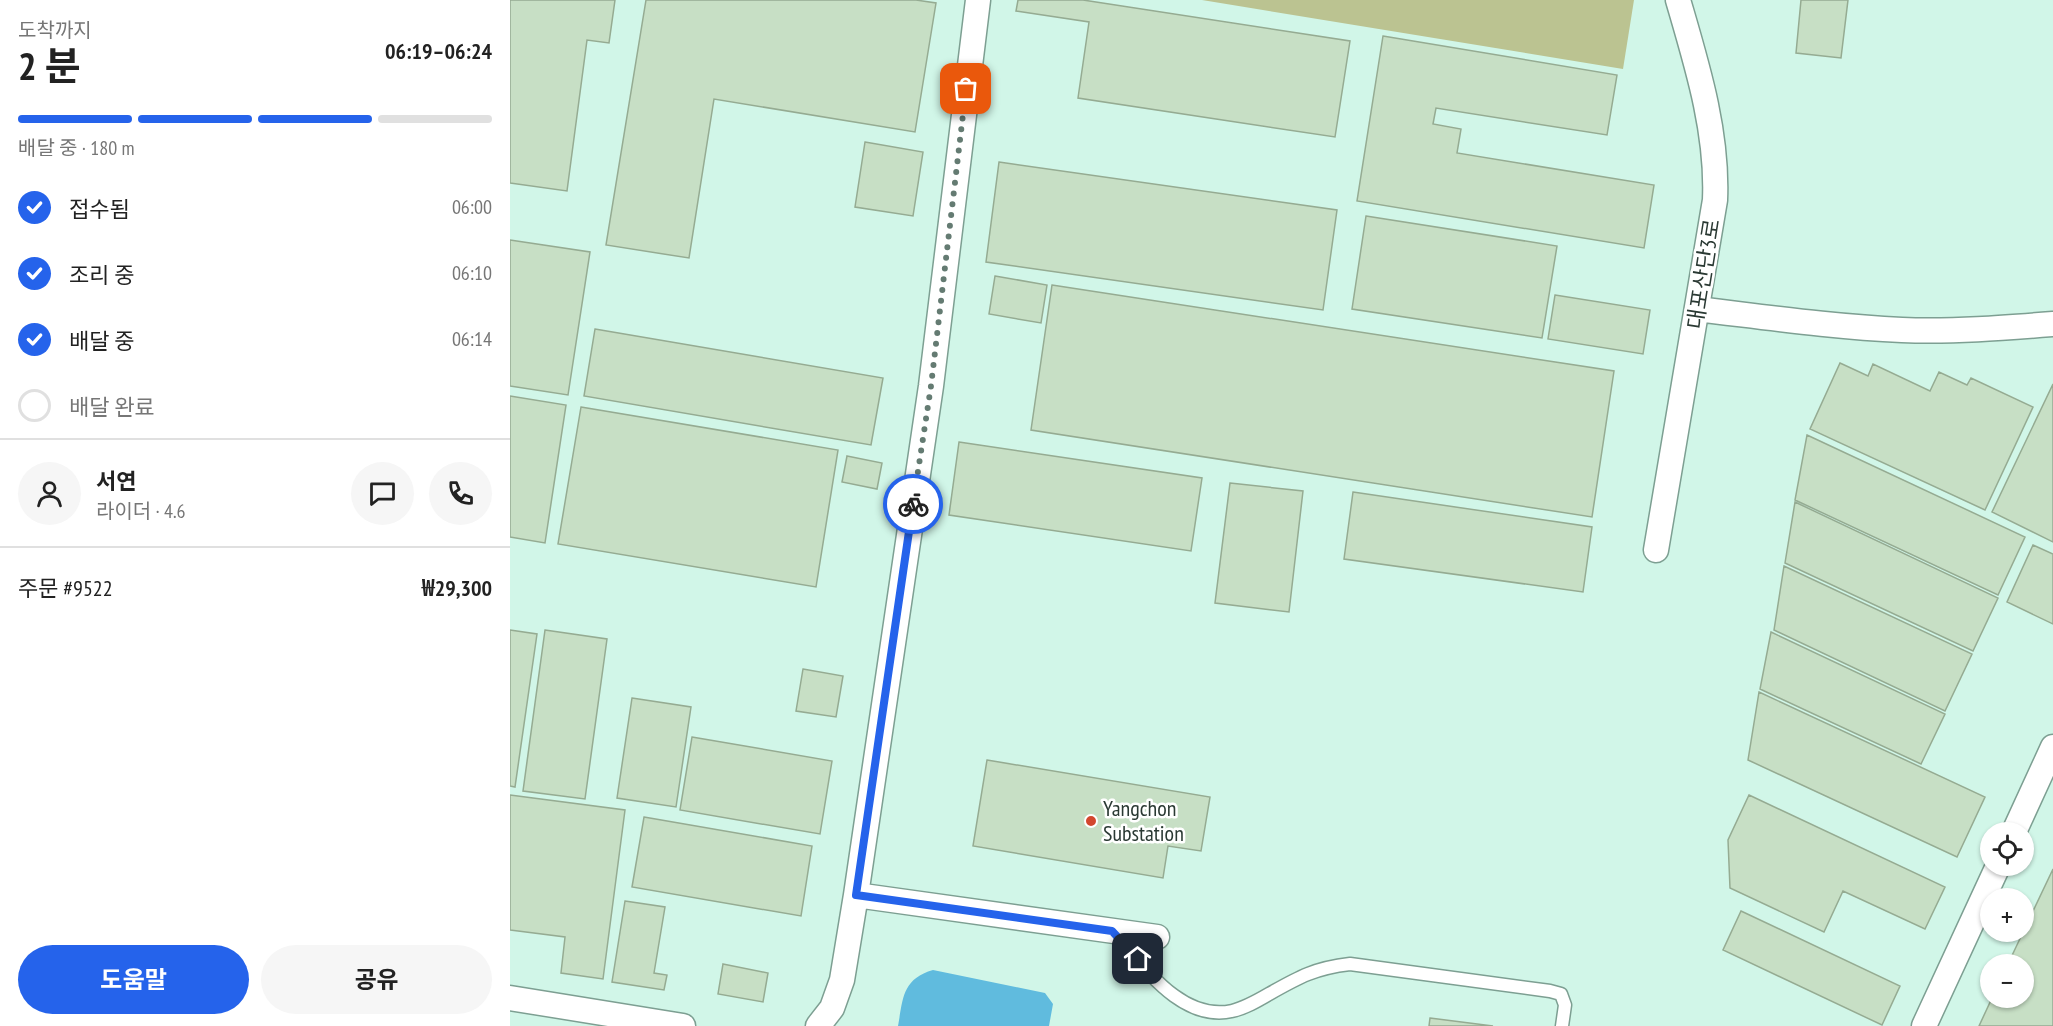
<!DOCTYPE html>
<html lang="ko">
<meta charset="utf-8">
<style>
body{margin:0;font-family:"PT Sans Narrow","Noto Sans KR",sans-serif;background:#f6f6f6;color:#222;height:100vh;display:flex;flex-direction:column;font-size:22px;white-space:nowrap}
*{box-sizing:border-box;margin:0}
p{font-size:20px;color:#767676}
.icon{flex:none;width:33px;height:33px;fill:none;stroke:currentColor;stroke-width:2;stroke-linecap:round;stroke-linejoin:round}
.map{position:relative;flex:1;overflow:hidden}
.drawer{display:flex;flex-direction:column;background:#fff;width:510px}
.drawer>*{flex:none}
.tools{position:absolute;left:1470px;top:822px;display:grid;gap:12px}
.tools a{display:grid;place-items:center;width:54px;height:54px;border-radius:50%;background:#fff;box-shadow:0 2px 4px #0004;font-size:30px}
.pin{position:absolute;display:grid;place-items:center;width:51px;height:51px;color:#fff;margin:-26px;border-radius:12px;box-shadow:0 3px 9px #0006}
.courier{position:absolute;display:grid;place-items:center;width:60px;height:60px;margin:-30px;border:4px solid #2563eb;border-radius:50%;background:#fff;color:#222;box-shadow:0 2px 8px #0007}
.summary em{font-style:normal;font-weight:700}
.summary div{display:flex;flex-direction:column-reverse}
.summary{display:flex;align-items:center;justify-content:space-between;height:102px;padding:0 18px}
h1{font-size:39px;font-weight:700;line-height:45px}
.bar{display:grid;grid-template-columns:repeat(4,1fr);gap:9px 6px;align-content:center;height:72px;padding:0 18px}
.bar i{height:8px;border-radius:4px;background:#e0e0e0}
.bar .on{background:#2563eb}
.bar p{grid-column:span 4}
.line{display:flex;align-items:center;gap:15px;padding:0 18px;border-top:2px solid #e0e0e0}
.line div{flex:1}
.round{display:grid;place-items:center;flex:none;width:63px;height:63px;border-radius:32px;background:#f6f6f6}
ol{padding:0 18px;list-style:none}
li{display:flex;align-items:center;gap:18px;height:66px}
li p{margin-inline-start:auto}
li .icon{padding:6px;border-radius:50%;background:#2563eb;color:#fff;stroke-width:4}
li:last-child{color:#767676}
li i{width:33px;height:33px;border:3px solid #e0e0e0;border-radius:50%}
.button{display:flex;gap:12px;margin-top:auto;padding:12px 18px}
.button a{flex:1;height:69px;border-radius:36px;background:#2563eb;color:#fff;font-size:24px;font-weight:700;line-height:69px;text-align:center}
.button a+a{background:#f6f6f6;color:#222}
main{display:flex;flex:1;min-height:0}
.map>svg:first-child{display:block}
.green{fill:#bbc391}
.water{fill:#60bbde}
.building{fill:#c7dfc5;stroke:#95ab92;stroke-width:1.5}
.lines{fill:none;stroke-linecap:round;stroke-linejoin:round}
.lane-casing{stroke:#7d9f92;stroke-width:15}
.street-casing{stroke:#7d9f92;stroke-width:27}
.lane{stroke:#fff;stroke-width:12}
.street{stroke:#fff;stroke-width:24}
.done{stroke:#647b72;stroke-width:6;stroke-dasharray:0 10.8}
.route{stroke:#2563eb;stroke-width:8}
.poi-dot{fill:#d3472f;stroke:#fff;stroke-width:2}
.labels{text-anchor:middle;stroke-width:5;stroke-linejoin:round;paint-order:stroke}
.street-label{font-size:22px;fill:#2a3933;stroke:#fff}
.poi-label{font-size:22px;fill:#2a3933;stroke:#fff;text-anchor:start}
</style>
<main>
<section class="drawer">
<div class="summary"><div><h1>2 분</h1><p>도착까지</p></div><em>06:19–06:24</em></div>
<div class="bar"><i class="on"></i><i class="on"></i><i class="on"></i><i></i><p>배달 중 · 180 m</p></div>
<ol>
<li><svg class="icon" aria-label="check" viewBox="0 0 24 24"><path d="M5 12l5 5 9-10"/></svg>접수됨<p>06:00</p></li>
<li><svg class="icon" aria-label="check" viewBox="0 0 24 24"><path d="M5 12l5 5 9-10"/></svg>조리 중<p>06:10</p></li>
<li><svg class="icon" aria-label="check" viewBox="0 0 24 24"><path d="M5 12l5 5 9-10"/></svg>배달 중<p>06:14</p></li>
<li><i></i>배달 완료</li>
</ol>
<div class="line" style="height:108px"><a class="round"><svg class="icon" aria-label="person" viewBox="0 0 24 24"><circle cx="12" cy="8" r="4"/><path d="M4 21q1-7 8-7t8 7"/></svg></a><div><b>서연</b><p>라이더 · 4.6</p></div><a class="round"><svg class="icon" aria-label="chat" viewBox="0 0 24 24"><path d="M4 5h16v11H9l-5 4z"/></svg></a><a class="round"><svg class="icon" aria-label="phone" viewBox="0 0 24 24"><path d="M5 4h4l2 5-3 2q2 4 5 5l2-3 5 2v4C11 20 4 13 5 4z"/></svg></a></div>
<div class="line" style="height:78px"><div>주문 #9522</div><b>₩29,300</b></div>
<div class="button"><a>도움말</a><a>공유</a></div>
</section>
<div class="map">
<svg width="1543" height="1026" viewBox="0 0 1543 1026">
<rect width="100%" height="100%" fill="#d1f6e8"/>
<path class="green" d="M692,0H1124L1113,69Z"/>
<path class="water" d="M423,970L535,993L543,1004L539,1026H388C393,999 392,979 423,970Z"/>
<path class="building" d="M0,0H105L99,43L77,40L57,191L0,183Z
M136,0H406L426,3L405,132L204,99L179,258L96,245Z
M508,0H573L840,41L825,137L568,98L579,22L506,11Z
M1291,0H1338L1331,58L1286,53Z
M873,36L1107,75L1097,135L926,108L923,124L951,129L947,153L1144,185L1134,248L847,201Z
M355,142L413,152L403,216L345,207Z
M489,162L827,210L813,310L476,262Z
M856,216L1047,246L1032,338L842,309Z
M0,240L80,252L58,395L0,386Z
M485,276L537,285L531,323L479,314Z
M542,285L1104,371L1082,517L521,430Z
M1045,295L1140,310L1133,354L1038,339Z
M85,329L373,378L361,445L74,396Z
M1330,363L1358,376L1363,364L1420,391L1429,372L1457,385L1461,378L1523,407L1475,510L1300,429Z
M1543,384V542L1482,512Z
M0,396L56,405L35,543L0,537Z
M71,407L328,450L306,587L48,544Z
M1297,435L1515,537L1488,595L1285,500Z
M449,442L692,478L681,551L439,515Z
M337,456L372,463L367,489L332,482Z
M720,483L793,491L779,612L705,603Z
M843,492L1082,527L1073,592L834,559Z
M1285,502L1488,598L1463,651L1275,563Z
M1523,545L1543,554V624L1497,602Z
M1274,566L1462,654L1435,711L1264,630Z
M0,630L27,634L5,787L0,786Z
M35,630L97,639L75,799L13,791Z
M1261,632L1435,714L1411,764L1250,689Z
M293,669L333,676L326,717L286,711Z
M1249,692L1475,797L1447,857L1238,760Z
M122,698L181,707L166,807L107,798Z
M182,737L322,761L310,834L170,810Z
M477,760L700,797L691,851L658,846L653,878L463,846Z
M0,795L115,810L93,979L51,973L55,937L0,930Z
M1239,795L1435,887L1415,929L1333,891L1314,932L1220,888L1218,840Z
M134,817L302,846L291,916L122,887Z
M1543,869V1026H1469L1482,998H1514V964H1498Z
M115,901L155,907L144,973L157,975L154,990L102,982Z
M1231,911L1390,986L1372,1025L1213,950Z
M213,964L258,973L253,1002L208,994Z
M920,1018L983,1026H919Z"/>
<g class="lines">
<g class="lane-casing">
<path id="lane" d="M605,934C634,966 671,1022 722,1011C735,1008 747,1001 759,994C789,977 805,968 840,964L1040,991L1051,994L1055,1005L1052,1026"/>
</g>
<g class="street-casing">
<path id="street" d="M1187,309C1255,317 1324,327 1392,330C1442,332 1493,328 1543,324
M1146,550L1205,200C1208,132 1187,65 1168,0
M1504,832L1543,747
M346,895L647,937
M0,998L173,1026
M308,1026L322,1008L332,980L346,895L421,386L468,0
M1414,1026L1488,866"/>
</g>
<use href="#lane" class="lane"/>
<use href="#street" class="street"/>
</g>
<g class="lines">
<path class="done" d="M403,504L421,386L456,89"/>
<path class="route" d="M403,504L346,895L602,931L628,959"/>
</g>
<circle class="poi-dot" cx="581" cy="821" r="6"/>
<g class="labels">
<g class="street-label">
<text transform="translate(1193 274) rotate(-81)" y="8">대포산단3로</text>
</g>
<g class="poi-label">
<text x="593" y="816">Yangchon<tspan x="593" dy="25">Substation</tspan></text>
</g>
</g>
</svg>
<div class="tools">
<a><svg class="icon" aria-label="locate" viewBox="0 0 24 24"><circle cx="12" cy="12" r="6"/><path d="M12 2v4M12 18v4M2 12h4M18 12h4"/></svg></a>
<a>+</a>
<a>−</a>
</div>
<div class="pin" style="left:456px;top:89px;background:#ea580c"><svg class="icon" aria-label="bag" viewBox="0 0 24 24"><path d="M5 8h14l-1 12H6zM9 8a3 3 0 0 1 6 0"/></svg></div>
<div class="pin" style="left:628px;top:959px;background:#1f2937"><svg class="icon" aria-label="home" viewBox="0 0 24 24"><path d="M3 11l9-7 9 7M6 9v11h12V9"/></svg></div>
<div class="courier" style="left:403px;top:504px"><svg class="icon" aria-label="bike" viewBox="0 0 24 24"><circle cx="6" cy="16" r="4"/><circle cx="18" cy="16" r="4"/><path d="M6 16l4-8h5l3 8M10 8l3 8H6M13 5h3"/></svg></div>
</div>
</main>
